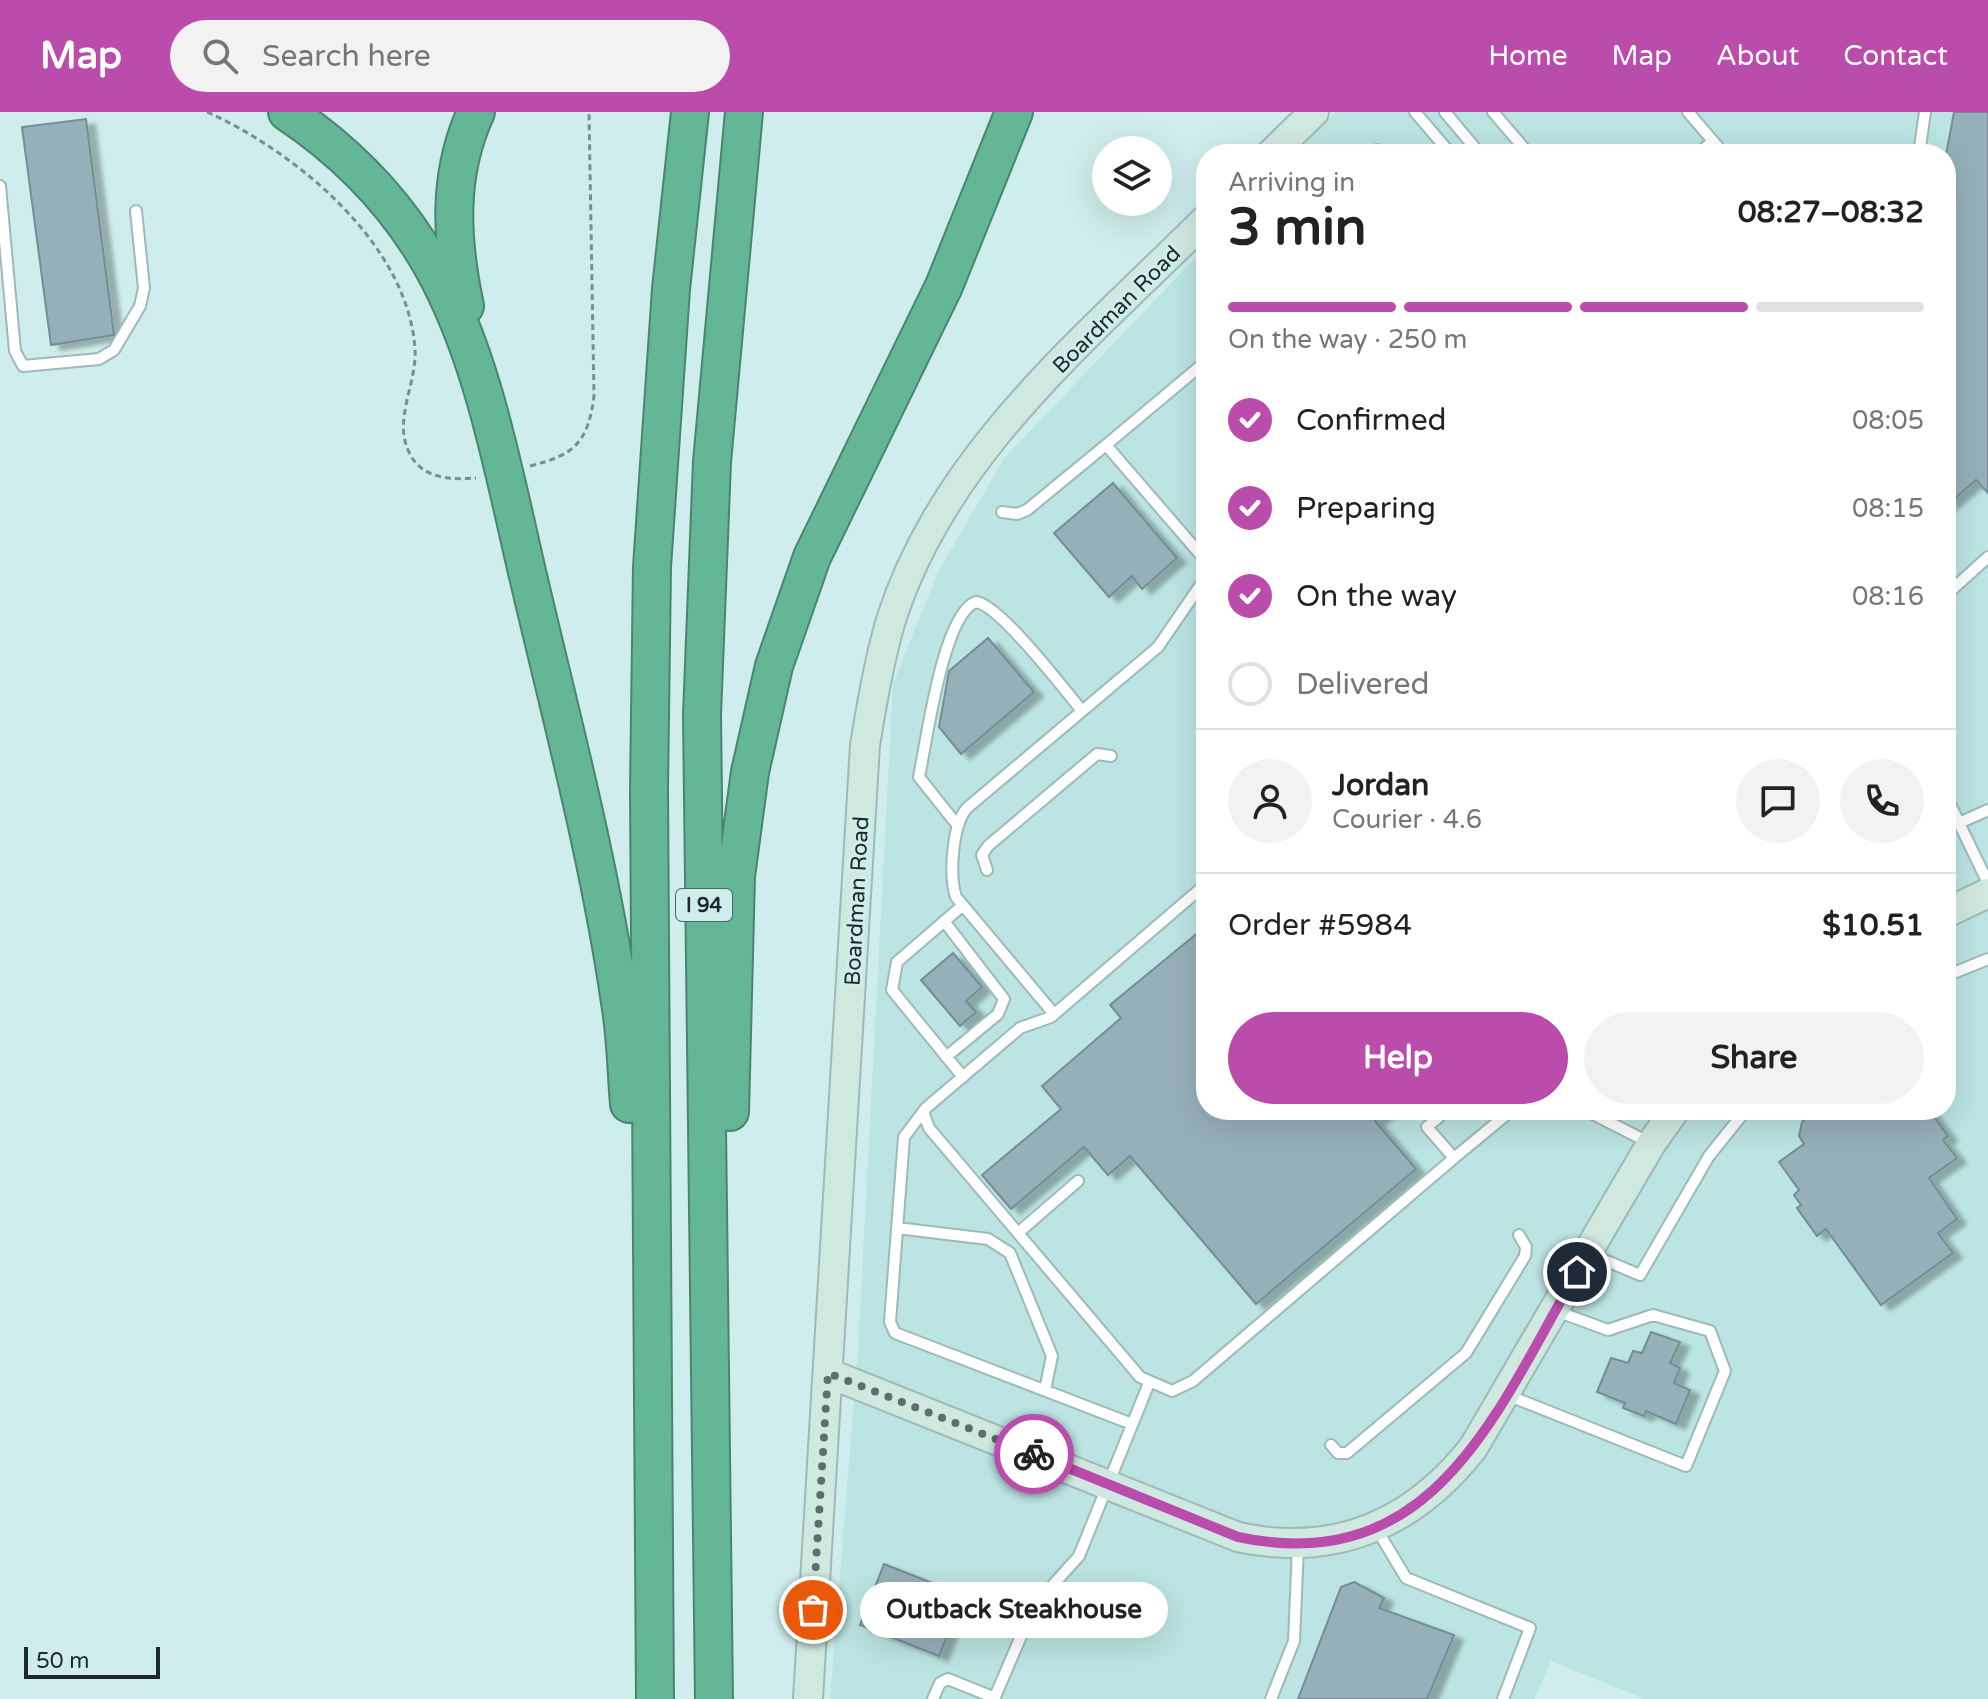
<!DOCTYPE html>
<meta charset="utf-8">
<style>
body{margin:0;font-family:"Varela Round",sans-serif;background:#f2f2f2;color:#222;height:100vh;display:flex;flex-direction:column;font-size:30px;white-space:nowrap}
*{box-sizing:border-box;margin:0}
p{font-size:26px;color:#767676}
.icon{flex:none;width:44px;height:44px;fill:none;stroke:currentColor;stroke-width:2;stroke-linecap:round;stroke-linejoin:round}
.map{position:relative;flex:1;overflow:hidden}
.sheet{position:absolute;left:1196px;top:32px;width:760px;height:976px;display:flex;flex-direction:column;background:#fff;border-radius:32px;box-shadow:0 8px 32px #0002}
.sheet>*{flex:none}
.fabs{position:absolute;left:1092px;top:24px;display:grid;gap:16px}
.fabs a{display:grid;place-items:center;width:80px;height:80px;border-radius:50%;background:#fff;box-shadow:0 8px 32px #0002;font-size:40px}
.scale{position:absolute;left:24px;bottom:20px;width:136px;box-sizing:border-box;padding-left:8px;border:4px solid #1e2929;border-top:0;font-size:22px;line-height:28px;white-space:nowrap;color:#1e2929;-webkit-text-stroke:6px #ceedec;paint-order:stroke}
.pin{position:absolute;display:grid;place-items:center;width:68px;height:68px;color:#fff;margin:-34px;border:4px solid #fff;border-radius:50%;box-shadow:0 2px 8px #0007}
.courier{position:absolute;display:grid;place-items:center;width:80px;height:80px;margin:-40px;border:6px solid #ba4dac;border-radius:50%;background:#fff;color:#222;box-shadow:0 2px 10px #0007}
.bubble{position:absolute;height:56px;border-radius:28px;background:#fff;box-shadow:0 8px 32px #0002;font-size:26px;font-weight:700;line-height:56px;text-align:center}
.summary em{font-style:normal;font-weight:700}
.summary div{display:flex;flex-direction:column-reverse}
.summary{display:flex;align-items:center;justify-content:space-between;height:136px;padding:0 32px}
h1{font-size:52px;font-weight:700;line-height:60px}
.bar{display:grid;grid-template-columns:repeat(4,1fr);gap:12px 8px;align-content:center;height:96px;padding:0 32px}
.bar i{height:10px;border-radius:6px;background:#e0e0e0}
.bar .current{background:#ba4dac}
.bar p{grid-column:span 4}
.line{display:flex;align-items:center;gap:20px;padding:0 32px;border-top:2px solid #e0e0e0}
.line div{flex:1}
.round{display:grid;place-items:center;flex:none;width:84px;height:84px;border-radius:42px;background:#f2f2f2}
ol{padding:0 32px;list-style:none}
li{display:flex;align-items:center;gap:24px;height:88px}
li p{margin-inline-start:auto}
li .icon{padding:8px;border-radius:50%;background:#ba4dac;color:#fff;stroke-width:4}
li:last-child{color:#767676}
li i{width:44px;height:44px;border:4px solid #e0e0e0;border-radius:50%}
.primary-button{display:flex;gap:16px;margin-top:auto;padding:16px 32px}
.primary-button a{flex:1;height:92px;border-radius:48px;background:#ba4dac;color:#fff;font-size:32px;font-weight:700;line-height:92px;text-align:center}
.primary-button a+a{background:#f2f2f2;color:#222}
header{display:flex;align-items:center;gap:48px;box-sizing:border-box;height:112px;padding:0 40px;background:#ba4dac;color:#fff}
header strong{font-size:38px}
nav{display:flex;gap:44px;margin-inline-start:auto;font-size:28px}
.search{width:560px;height:72px;background:#f2f2f2;display:flex;align-items:center;gap:20px;box-sizing:border-box;padding:0 28px;border-radius:44px;color:#767676;font-size:30px}
.map>svg:first-child{display:block}
.built{fill:#bbe4e2}
.building{fill:#96b0b9;stroke:#748d96;stroke-width:2;filter:url(#shadow)}
.lines{fill:none;stroke-linecap:round;stroke-linejoin:round}
.lane-casing{stroke:#9dbab9;stroke-width:14}
.secondary-casing{stroke:#9dbab9;stroke-width:32}
.highway-casing{stroke:#4b8570;stroke-width:40}
.path{stroke:#7a908f;stroke-width:3;stroke-dasharray:6 4;stroke-linecap:butt}
.lane{stroke:#fff;stroke-width:10}
.secondary{stroke:#d0e9e0;stroke-width:28}
.highway{stroke:#63b696;stroke-width:36}
.done{stroke:#5c6e6d;stroke-width:8;stroke-dasharray:0 14.4}
.route{stroke:#ba4dac;stroke-width:10}
.labels{text-anchor:middle;stroke-width:6;stroke-linejoin:round;paint-order:stroke}
.shield{fill:#ceedec;stroke:#536464;stroke-width:2}
.shield-label{font-size:20px;font-weight:bold;fill:#1e2929}
.street-label{font-size:22px;fill:#1e2929;stroke:#ceedec}
</style>
<header>
<strong>Map</strong>
<div class="search"><svg class="icon" aria-label="search" viewBox="0 0 24 24"><circle cx="10" cy="10" r="6"/><path d="M15 15l6 6"/></svg>Search here</div>
<nav><a>Home</a><a>Map</a><a>About</a><a>Contact</a></nav>
</header>
<div class="map">
<svg width="1988" height="1587" viewBox="0 0 1988 1587">
<defs>
<filter id="shadow"><feDropShadow dx="9" dy="5" stdDeviation="2" flood-color="#0004"/></filter>
</defs>
<rect width="100%" height="100%" fill="#ceedec"/>
<path class="built" d="M1335,0H1988V1587H1645L1551,1549L1534,1587H830L858,1238L893,572L938,460L1005,345L1206,135V998H1946V42H1295Z"/>
<path class="building" d="M1954,0H1988V381L1976,368L1946,394V43Z
M86,7L114,223L51,233L22,15Z
M1113,371L1177,446L1142,477L1132,464L1109,485L1054,421Z
M988,526L1034,580L961,642L939,615L949,559Z
M1206,814V998H1388L1375,1009L1416,1057L1256,1192L1130,1044L1108,1063L1084,1035L1011,1097L982,1063L1061,997L1042,974L1121,906L1110,893Z
M953,841L982,875L966,889L976,900L960,914L921,868Z
M1813,998H1929L1948,1024L1943,1028L1957,1046L1929,1066L1957,1107L1938,1121L1953,1141L1881,1193L1826,1117L1817,1124L1797,1096L1801,1093L1794,1083L1799,1078L1779,1050L1804,1032L1799,1024L1802,1010Z
M1651,1220L1680,1230L1670,1251L1680,1256L1674,1271L1690,1278L1676,1312L1646,1299L1644,1304L1623,1296L1625,1291L1597,1280L1611,1246L1628,1251L1633,1239L1642,1241Z
M884,1452L963,1483L939,1544L860,1513Z
M1354,1470L1384,1486L1379,1496L1454,1523L1427,1587H1298L1341,1475Z"/>
<g class="lines">
<g class="lane-casing">
<path id="lane" d="M1415,0L1451,42
M1445,0L1480,42
M1493,0L1529,42
M1688,0L1724,42
M1373,42L1377,38L1381,42
M1698,42L1713,29
M1919,42L1925,0
M0,74L15,239L23,254L99,247L114,238L140,194L144,176L136,99
M1106,333L1198,256L1206,265
M1002,400L1017,402L1027,398L1106,333L1206,449
M1946,483L1988,445
M1946,684L1988,771
M1959,711L1988,698
M958,714L919,665C926,632 943,501 976,490C1000,493 1064,577 1082,599
M987,758L982,743L988,734L1097,642L1111,644
M962,794L897,850L892,878L963,965
M944,809L1004,887L998,902L946,945
M1946,864L1988,847
M1054,902L956,785C949,764 952,713 967,696L1158,535L1206,465
M1585,998L1650,1031
M924,1002L929,1016L1140,1265L1172,1279L1193,1269L1454,1046L1427,1015L1447,998
M1454,1046L1512,998
M897,1116L988,1127L1010,1141L1052,1244L1045,1278
M1018,1121L1078,1069
M1590,1142L1640,1163L1709,1044L1746,998
M1507,1283L1686,1354L1725,1259L1710,1219L1653,1203L1608,1218L1556,1199
M1132,1312L895,1221L890,1210L904,1025L926,996L1020,916L1051,905L1206,772
M1331,1333L1338,1341H1347L1466,1241L1525,1144L1526,1135L1519,1123
M1376,1416L1406,1466L1530,1516L1503,1587
M933,1587L940,1571L948,1567L995,1586
M994,1587L1034,1494L1079,1444L1149,1271
M1271,1587L1294,1529L1298,1434"/>
</g>
<g class="secondary-casing">
<path id="secondary" d="M1271,42L1314,0
M1946,801L1988,781
M828,1261L1238,1425C1335,1446 1413,1412 1473,1336L1651,1032L1675,998
M808,1587L865,633C872,591 879,549 891,508C944,341 1086,227 1206,107"/>
</g>
<g class="highway-casing">
<path id="highway" d="M287,0C347,40 395,89 431,152C483,243 504,362 528,464C561,605 599,746 620,890C626,924 626,958 629,992
M465,194C451,128 447,63 476,0
M730,1000L736,764L750,660L774,554L812,445L944,174L1014,0
M655,1587L649,677L652,455L671,177L690,0
M714,1587L702,603L712,350L744,0"/>
</g>
<path class="path" d="M207,0C296,40 408,132 415,237C417,271 394,306 408,338C420,367 450,368 476,366
M530,354C575,343 588,330 594,284L589,0"/>
<use href="#lane" class="lane"/>
<use href="#secondary" class="secondary"/>
<use href="#highway" class="highway"/>
</g>
<g class="lines">
<path class="done" d="M813,1498L828,1261L1034,1342"/>
<path class="route" d="M1034,1342L1238,1425C1434,1467 1497,1299 1577,1160"/>
</g>
<g class="labels">
<rect class="shield" x="676" y="777" width="56" height="32" rx="6"/>
<g class="shield-label">
<text x="704" y="800">I 94</text>
</g>
<g class="street-label">
<text transform="translate(1116 197) rotate(-45)" y="8">Boardman Road</text>
<text transform="translate(856 789) rotate(-87)" y="8">Boardman Road</text>
</g>
</g>
</svg>
<div class="fabs">
<a><svg class="icon" aria-label="layers" viewBox="0 0 24 24"><path d="M12 4l9 5-9 5-9-5zM3 14l9 5 9-5"/></svg></a>
</div>
<div class="scale">50 m</div>
<div class="pin" style="left:813px;top:1498px;background:#ea580c"><svg class="icon" aria-label="bag" viewBox="0 0 24 24"><path d="M5 8h14l-1 12H6zM9 8a3 3 0 0 1 6 0"/></svg></div>
<div class="pin" style="left:1577px;top:1160px;background:#1f2937"><svg class="icon" aria-label="home" viewBox="0 0 24 24"><path d="M3 11l9-7 9 7M6 9v11h12V9"/></svg></div>
<div class="courier" style="left:1034px;top:1342px"><svg class="icon" aria-label="bike" viewBox="0 0 24 24"><circle cx="6" cy="16" r="4"/><circle cx="18" cy="16" r="4"/><path d="M6 16l4-8h5l3 8M10 8l3 8H6M13 5h3"/></svg></div>
<div class="bubble" style="left:860px;top:1470px;width:308px">Outback Steakhouse</div>
<section class="sheet">
<div class="summary"><div><h1>3 min</h1><p>Arriving in</p></div><em>08:27–08:32</em></div>
<div class="bar"><i class="current"></i><i class="current"></i><i class="current"></i><i></i><p>On the way · 250 m</p></div>
<ol>
<li><svg class="icon" aria-label="check" viewBox="0 0 24 24"><path d="M5 12l5 5 9-10"/></svg>Confirmed<p>08:05</p></li>
<li><svg class="icon" aria-label="check" viewBox="0 0 24 24"><path d="M5 12l5 5 9-10"/></svg>Preparing<p>08:15</p></li>
<li><svg class="icon" aria-label="check" viewBox="0 0 24 24"><path d="M5 12l5 5 9-10"/></svg>On the way<p>08:16</p></li>
<li><i></i>Delivered</li>
</ol>
<div class="line" style="height:144px"><a class="round"><svg class="icon" aria-label="person" viewBox="0 0 24 24"><circle cx="12" cy="8" r="4"/><path d="M4 21q1-7 8-7t8 7"/></svg></a><div><b>Jordan</b><p>Courier · 4.6</p></div><a class="round"><svg class="icon" aria-label="chat" viewBox="0 0 24 24"><path d="M4 5h16v11H9l-5 4z"/></svg></a><a class="round"><svg class="icon" aria-label="phone" viewBox="0 0 24 24"><path d="M5 4h4l2 5-3 2q2 4 5 5l2-3 5 2v4C11 20 4 13 5 4z"/></svg></a></div>
<div class="line" style="height:104px"><div>Order #5984</div><b>$10.51</b></div>
<div class="primary-button"><a>Help</a><a>Share</a></div>
</section>
</div>
